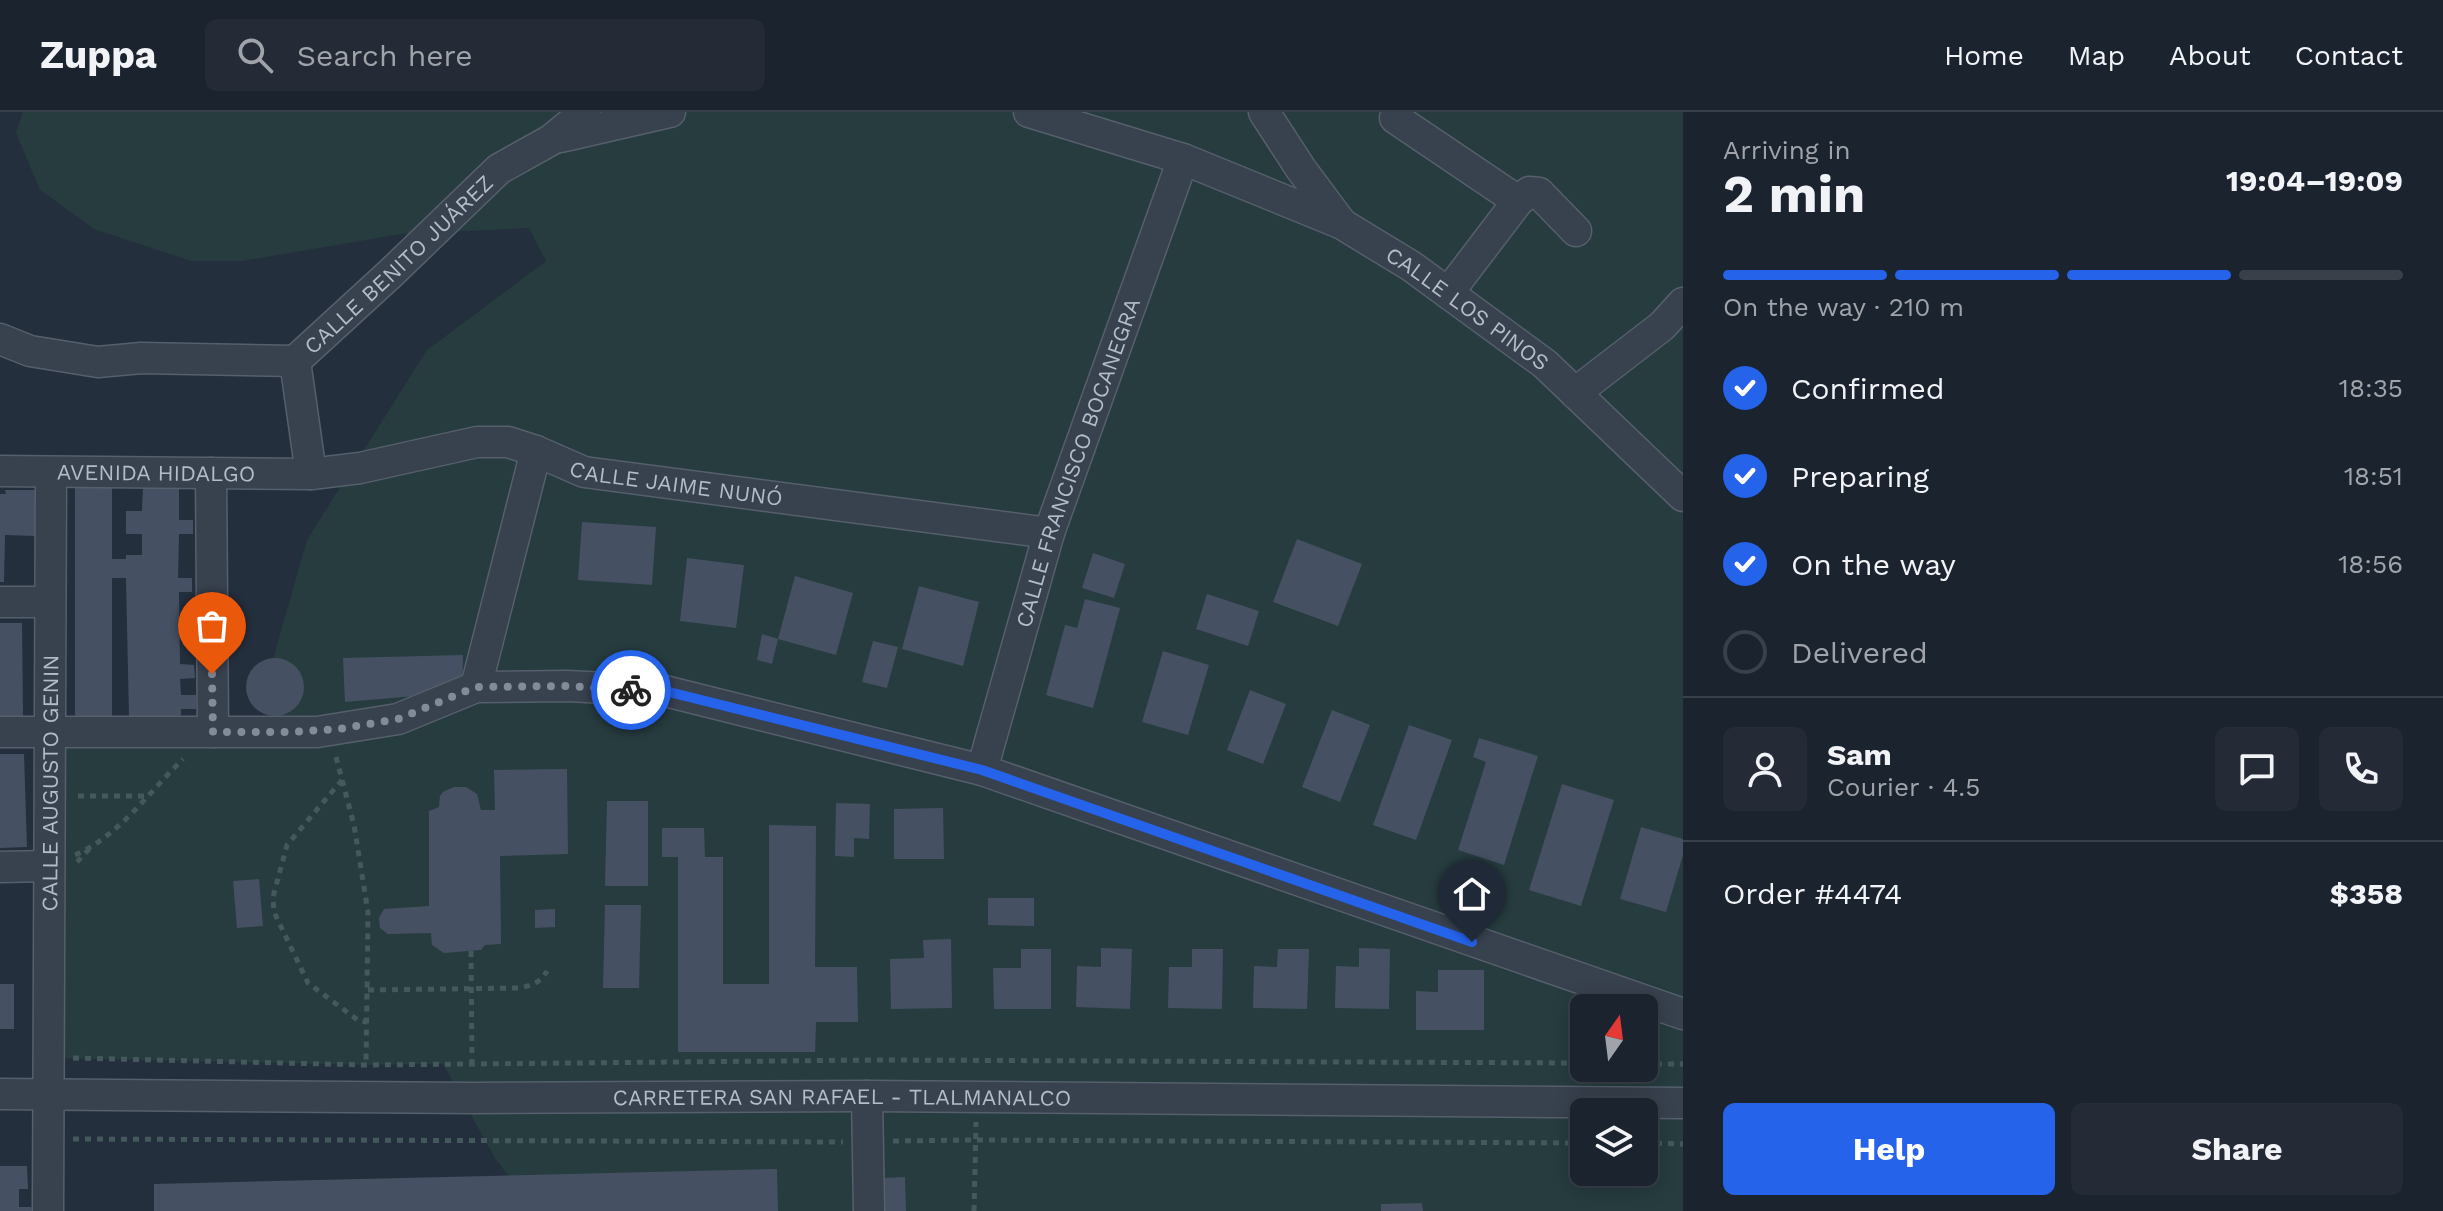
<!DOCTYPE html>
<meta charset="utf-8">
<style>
body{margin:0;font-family:"Work Sans",sans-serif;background:#242b36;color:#f1f3f6;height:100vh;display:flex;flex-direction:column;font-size:30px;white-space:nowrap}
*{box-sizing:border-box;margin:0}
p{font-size:26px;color:#a0a4aa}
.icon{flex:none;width:44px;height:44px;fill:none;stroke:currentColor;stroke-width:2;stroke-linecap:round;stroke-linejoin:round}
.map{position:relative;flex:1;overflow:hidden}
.drawer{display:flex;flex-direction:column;background:#1b232e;width:760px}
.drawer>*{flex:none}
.needle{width:52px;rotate:14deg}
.controls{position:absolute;left:1570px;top:882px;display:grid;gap:16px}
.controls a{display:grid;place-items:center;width:88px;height:88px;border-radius:12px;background:#1b232e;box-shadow:0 4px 20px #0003,0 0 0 2px #39404a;font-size:40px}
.pin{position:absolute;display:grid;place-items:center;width:68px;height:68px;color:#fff;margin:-82px -34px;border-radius:50% 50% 50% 0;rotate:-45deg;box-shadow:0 0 8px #0007}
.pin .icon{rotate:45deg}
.courier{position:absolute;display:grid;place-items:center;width:80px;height:80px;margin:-40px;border:6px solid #2563eb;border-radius:50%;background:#fff;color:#222;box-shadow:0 2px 10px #0007}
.head em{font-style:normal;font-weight:700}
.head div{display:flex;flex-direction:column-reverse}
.head{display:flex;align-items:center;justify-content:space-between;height:136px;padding:0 40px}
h1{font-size:52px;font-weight:700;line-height:60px}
.bar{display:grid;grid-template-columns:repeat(4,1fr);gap:12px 8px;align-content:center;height:96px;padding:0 40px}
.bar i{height:10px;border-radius:6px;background:#39404a}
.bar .active{background:#2563eb}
.bar p{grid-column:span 4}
.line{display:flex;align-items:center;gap:20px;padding:0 40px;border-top:2px solid #39404a}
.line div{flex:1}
.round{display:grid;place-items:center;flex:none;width:84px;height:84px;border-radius:12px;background:#242b36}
ol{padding:0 40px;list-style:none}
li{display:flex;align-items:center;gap:24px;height:88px}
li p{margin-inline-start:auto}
li .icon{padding:8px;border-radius:50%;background:#2563eb;color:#fff;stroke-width:4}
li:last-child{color:#a0a4aa}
li i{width:44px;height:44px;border:4px solid #39404a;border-radius:50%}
.cta{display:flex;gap:16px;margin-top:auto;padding:16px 40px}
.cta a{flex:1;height:92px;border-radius:12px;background:#2563eb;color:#fff;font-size:32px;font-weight:700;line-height:92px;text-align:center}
.cta a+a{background:#242b36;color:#f1f3f6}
header{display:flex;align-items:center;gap:48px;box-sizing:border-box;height:112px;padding:0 40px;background:#1b232e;border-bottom:2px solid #39404a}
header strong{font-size:38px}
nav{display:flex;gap:44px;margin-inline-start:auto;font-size:28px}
.search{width:560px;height:72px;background:#242b36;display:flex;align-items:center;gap:20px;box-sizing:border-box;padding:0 28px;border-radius:12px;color:#a0a4aa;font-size:30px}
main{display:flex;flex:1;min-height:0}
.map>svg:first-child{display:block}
.green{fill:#263c3f;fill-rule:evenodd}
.building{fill:#455162}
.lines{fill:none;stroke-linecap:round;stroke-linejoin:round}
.minor-casing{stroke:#565f6c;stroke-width:33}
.path{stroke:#44595c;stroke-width:5;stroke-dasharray:6 6;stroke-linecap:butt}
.minor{stroke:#38414e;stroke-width:30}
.done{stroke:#828b98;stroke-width:8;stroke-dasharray:0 14.4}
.route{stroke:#2563eb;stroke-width:10}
.labels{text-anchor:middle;stroke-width:6;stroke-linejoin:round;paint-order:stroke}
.street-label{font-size:22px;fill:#b4bcc9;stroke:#1d2633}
</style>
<header>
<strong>Zuppa</strong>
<div class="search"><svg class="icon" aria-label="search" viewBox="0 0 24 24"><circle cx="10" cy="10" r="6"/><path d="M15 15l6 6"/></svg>Search here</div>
<nav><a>Home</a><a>Map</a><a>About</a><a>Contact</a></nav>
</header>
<main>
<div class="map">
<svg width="1683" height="1099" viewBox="0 0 1683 1099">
<rect width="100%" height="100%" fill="#242f3e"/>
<path class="green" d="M23,0H1683V1099H535L495,1046L443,952L366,953L50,946V621L271,606L273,547L307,428L427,238L546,149L529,116L401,122L242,149H191L94,117L40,78L16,21ZM1584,896H1644V956H1584ZM1584,1000H1644V1060H1584Z"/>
<path class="building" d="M75,375H112V447H126V443H142V422H126V399H142L143,376H179V408H193V422H179L178,466H192V480H179L180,552L194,553L195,566L180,567L181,583H196V597H181V604L129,605L126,466H112V606H75Z
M5,378H37V424L5,423L4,470H0V382H6Z
M582,410L656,415L652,473L578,468Z
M1297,427L1362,452L1338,514L1273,490Z
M1093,441L1125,452L1114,486L1082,476Z
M687,446L744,453L736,516L680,509Z
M795,464L853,481L836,543L778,527Z
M919,474L979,490L963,554L902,537Z
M1207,482L1259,499L1248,534L1196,517Z
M1085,487L1120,496L1093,596L1046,583L1065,513L1077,516Z
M0,511H22L23,605H0Z
M762,522L778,527L772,552L757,548Z
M873,529L898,535L887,576L862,570Z
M1163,539L1209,553L1188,623L1142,610Z
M463,543L462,580L345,590L343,546Z
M246 575a29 29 0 1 1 58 0a29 29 0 1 1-58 0Z
M1250,578L1286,592L1263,652L1227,638Z
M1332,598L1370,613L1340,690L1302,675Z
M1409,613L1452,628L1416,728L1373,713Z
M1479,626L1538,644L1504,753L1458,738L1486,650L1473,645Z
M0,642H24L27,735L0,736Z
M567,657L568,742L500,744L501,832L485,833L481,838L444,841L432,833L431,821L388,822L380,816L379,806L384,797L429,794V699L439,695L440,684L443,680L454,675H466L477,682L481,698H495L494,658Z
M1562,672L1614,688L1581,794L1529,778Z
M607,689H648V774H605Z
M836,691L870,692L869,727L854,726V745L835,744Z
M943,696L944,747H894V697Z
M769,713L816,714L815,855H857L858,910H816L815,940H678V745H662V716H704L705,745H723V872H769Z
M1641,715L1683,727V743L1666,800L1620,787Z
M259,767L263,814L237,816L233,769Z
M988,786H1034V814L988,813Z
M605,793H641L639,876H603Z
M555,797V815L535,816V798Z
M951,827L952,896L891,897L890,847L924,846L923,828Z
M1101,836L1132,837L1130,897L1076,895L1077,854L1101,855Z
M1359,836L1390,837L1389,897L1335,896L1336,854L1359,855Z
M1021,837H1051V897H994L993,856H1021Z
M1192,837H1223L1222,897L1168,896L1169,855H1192Z
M1278,837H1309L1307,897L1253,896L1254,854L1277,855Z
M1438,858H1484V918H1416V879L1438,880Z
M0,872H14V917H0Z
M0,1054H27L28,1077H19V1095H31L32,1099H0Z
M777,1057L778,1099H154V1072Z
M905,1065L906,1099H882L881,1066Z
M1422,1091L1423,1099H1381V1092Z"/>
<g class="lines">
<g class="minor-casing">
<g id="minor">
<path d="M1029,0L1183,47L1340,111"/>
<path id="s1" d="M1264,0L1301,57L1342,112L1411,154L1545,252L1683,384"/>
<path d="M1395,6L1518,89"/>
<path d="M561,25L670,0"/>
<path d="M1448,181L1518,89L1529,80L1539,81L1576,119"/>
<path id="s2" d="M0,227L30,239L98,250L141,246L295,249L391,161L499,57L551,28L585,0"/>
<path d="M295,249L311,362"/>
<path d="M1575,281L1662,214L1683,191"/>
<path id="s3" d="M0,359L311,362L360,356L477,330H508L536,339L584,360L1049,421"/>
<path d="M211,361L213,620"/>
<path d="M0,490H50"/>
<path d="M476,575L536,339"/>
<path d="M0,620H317L398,607L476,575L567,574L665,579L982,658L1683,902"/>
<path id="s4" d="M982,658L1049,421L1183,47"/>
<path d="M0,755L48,754"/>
<path id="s5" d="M0,982L474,986L867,984L1683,991"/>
<path d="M867,984L869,1099"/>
<path id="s6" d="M48,1099L51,360"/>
</g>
</g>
<path class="path" d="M336,645L354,713L368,800L366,953
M342,668L287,733L273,785L274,800L308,871L359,909L367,910
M78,684H148
M75,743C119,724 149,680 183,647
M77,750L90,736
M471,839L472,953
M368,878L519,876C533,873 540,871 547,859
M73,946L366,953L879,948L1584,951
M1644,952H1683
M73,1027L843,1030
M893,1029L975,1028L1584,1031
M1644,1031L1683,1032
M974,1099L976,1010"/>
<use href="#minor" class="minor"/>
</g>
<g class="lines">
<path class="done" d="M212,562L213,620H289L339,617L398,607L476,575L567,574L631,578"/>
<path class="route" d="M631,578L665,579L982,658L1472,830"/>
</g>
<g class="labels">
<g class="street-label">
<text dy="8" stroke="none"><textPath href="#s2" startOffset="440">CALLE BENITO JUÁREZ</textPath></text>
<text dy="8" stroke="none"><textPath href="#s1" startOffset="288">CALLE LOS PINOS</textPath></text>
<text dy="8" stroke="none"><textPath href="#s4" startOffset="322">CALLE FRANCISCO BOCANEGRA</textPath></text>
<text dy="8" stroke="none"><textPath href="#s3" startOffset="156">AVENIDA HIDALGO</textPath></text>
<text dy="8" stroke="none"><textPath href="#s3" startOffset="686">CALLE JAIME NUNÓ</textPath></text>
<text dy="8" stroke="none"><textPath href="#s6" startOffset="428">CALLE AUGUSTO GENIN</textPath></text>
<text dy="8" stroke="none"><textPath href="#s5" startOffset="842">CARRETERA SAN RAFAEL - TLALMANALCO</textPath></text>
</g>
</g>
</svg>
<div class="controls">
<a><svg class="needle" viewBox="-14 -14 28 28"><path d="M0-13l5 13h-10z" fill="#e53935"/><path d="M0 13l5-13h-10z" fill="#a0a4aa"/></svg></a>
<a><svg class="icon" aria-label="layers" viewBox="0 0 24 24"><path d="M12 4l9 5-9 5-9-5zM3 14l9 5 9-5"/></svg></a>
</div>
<div class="pin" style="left:212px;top:562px;background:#ea580c"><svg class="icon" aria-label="bag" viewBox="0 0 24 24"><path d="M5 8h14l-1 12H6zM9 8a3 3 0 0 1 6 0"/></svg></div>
<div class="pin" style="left:1472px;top:830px;background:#1f2937"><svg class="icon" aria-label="home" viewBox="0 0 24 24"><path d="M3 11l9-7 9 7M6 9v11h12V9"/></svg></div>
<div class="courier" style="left:631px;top:578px"><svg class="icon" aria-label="bike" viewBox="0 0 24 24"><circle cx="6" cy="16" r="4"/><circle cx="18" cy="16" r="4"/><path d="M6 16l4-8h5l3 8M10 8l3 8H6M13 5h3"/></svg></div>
</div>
<section class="drawer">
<div class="head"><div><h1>2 min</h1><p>Arriving in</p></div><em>19:04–19:09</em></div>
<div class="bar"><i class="active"></i><i class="active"></i><i class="active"></i><i></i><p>On the way · 210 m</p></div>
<ol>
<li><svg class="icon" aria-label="check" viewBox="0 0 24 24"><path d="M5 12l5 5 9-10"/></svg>Confirmed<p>18:35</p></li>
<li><svg class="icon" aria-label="check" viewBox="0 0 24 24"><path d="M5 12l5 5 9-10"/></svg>Preparing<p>18:51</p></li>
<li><svg class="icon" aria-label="check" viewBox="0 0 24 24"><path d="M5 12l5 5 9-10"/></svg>On the way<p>18:56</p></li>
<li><i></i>Delivered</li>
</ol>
<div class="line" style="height:144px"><a class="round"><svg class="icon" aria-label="person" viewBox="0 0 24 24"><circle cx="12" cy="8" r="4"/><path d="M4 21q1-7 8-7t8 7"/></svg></a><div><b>Sam</b><p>Courier · 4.5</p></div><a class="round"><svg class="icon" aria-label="chat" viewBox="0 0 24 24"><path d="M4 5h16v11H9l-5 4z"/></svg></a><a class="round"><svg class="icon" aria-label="phone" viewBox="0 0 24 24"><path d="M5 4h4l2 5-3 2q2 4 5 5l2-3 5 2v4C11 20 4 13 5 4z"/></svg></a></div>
<div class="line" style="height:104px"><div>Order #4474</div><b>$358</b></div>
<div class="cta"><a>Help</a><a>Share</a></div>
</section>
</main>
